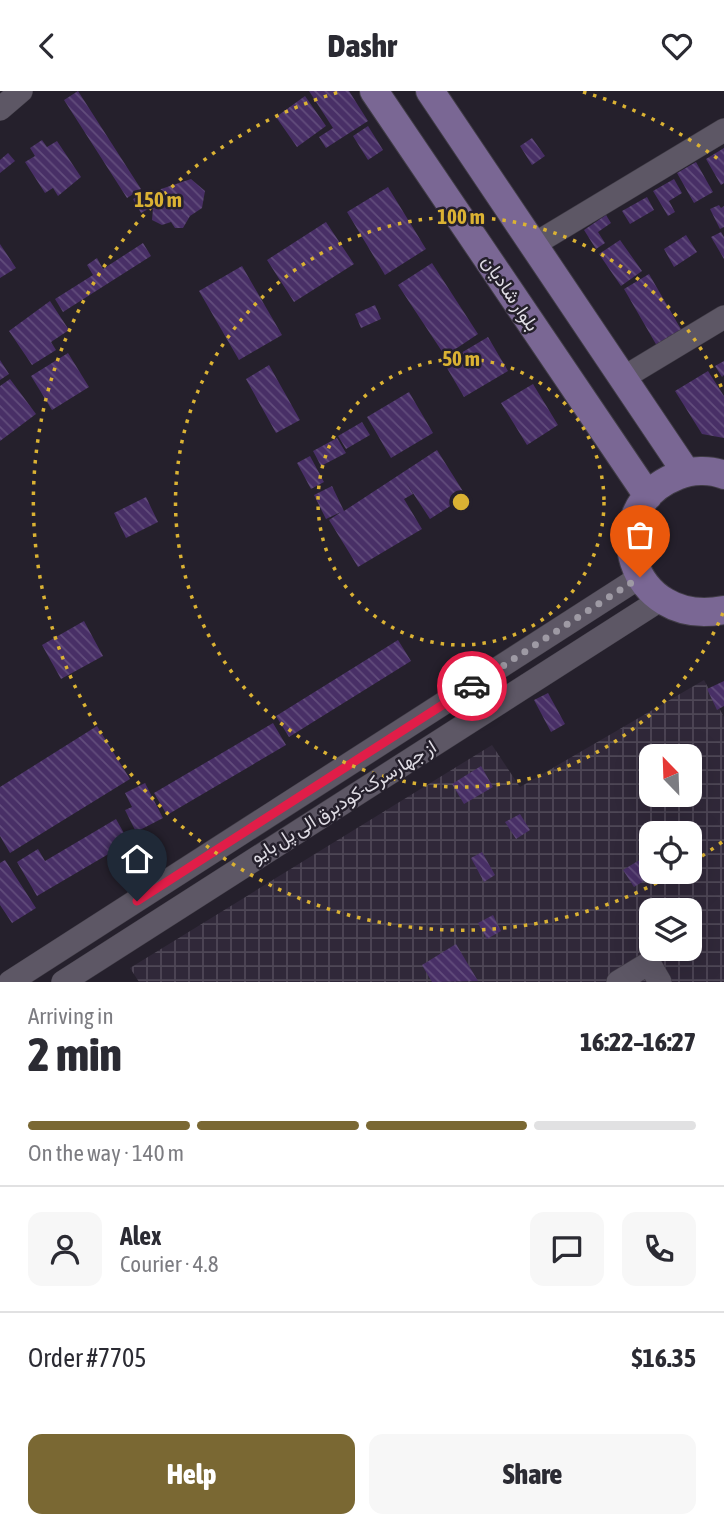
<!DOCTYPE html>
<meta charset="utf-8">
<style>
body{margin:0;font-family:"Asap Condensed",Vazirmatn,sans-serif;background:#f7f7f7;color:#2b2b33;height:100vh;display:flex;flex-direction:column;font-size:26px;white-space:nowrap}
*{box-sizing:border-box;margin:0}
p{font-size:23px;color:#7c7c81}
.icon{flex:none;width:38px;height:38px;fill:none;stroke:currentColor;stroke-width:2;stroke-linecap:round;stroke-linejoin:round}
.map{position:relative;height:891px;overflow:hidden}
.sheet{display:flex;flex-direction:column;background:#fff;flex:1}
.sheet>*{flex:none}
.needle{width:46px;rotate:337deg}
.controls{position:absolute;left:639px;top:653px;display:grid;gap:14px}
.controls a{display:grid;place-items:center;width:63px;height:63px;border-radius:14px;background:#fff;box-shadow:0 7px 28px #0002;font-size:35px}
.pin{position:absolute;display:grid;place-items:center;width:60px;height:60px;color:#fff;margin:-72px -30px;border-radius:50% 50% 50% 0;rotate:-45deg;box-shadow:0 0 7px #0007}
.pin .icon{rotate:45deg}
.courier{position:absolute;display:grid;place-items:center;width:70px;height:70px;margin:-35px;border:5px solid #e11d48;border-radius:50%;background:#fff;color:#222;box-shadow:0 2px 9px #0007}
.headline em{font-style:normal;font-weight:800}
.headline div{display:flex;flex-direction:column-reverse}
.headline{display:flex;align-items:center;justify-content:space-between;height:119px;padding:0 28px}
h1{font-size:46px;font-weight:800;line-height:52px}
.bar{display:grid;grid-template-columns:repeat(4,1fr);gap:10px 7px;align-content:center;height:84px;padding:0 28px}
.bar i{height:9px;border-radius:5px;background:#e1e1e2}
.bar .current{background:#7a6833}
.bar p{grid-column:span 4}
.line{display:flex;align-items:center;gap:18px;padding:0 28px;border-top:2px solid #e1e1e2}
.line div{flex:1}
.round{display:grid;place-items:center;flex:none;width:74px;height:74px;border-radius:14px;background:#f7f7f7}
.action{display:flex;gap:14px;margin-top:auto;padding:14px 28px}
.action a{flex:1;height:80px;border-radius:14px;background:#7a6833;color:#fff;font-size:28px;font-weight:800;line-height:80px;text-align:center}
.action a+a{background:#f7f7f7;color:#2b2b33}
header{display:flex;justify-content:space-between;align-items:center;height:91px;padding:0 28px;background:#fff;font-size:32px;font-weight:800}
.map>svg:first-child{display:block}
.industrial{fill:url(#industrial-grid);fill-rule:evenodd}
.building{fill:url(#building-back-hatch)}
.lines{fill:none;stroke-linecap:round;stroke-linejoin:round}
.minor-casing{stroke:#403c46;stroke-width:24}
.major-casing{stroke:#403c46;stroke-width:30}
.minor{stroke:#5d5765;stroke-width:23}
.major{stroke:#7a6794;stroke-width:28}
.done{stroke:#9e9aa4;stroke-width:7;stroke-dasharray:0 12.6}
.route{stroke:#e11d48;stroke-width:9}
.ring{fill:none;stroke:#dbb233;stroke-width:3.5;stroke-dasharray:3.5 7}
.labels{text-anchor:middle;stroke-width:5;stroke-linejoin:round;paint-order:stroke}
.street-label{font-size:19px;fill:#dfdce4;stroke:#25202c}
.centre{fill:#dbb233;stroke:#25202c;stroke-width:3.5}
.ring-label{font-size:21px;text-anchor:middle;font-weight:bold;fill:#dbb233;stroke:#25202c;stroke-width:5;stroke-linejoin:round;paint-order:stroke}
</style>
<header><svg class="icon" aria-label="back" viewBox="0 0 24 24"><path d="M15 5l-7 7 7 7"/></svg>Dashr<svg class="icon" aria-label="heart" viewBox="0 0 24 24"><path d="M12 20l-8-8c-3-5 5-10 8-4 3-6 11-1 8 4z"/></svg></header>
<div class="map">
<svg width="724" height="891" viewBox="0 0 724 891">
<defs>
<pattern id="industrial-grid" width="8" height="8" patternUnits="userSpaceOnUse" patternTransform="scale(1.75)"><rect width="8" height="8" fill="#302839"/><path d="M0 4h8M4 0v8" fill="none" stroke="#4e4756"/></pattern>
<pattern id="building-back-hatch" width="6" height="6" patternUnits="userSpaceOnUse" patternTransform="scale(1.75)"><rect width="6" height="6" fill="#482f66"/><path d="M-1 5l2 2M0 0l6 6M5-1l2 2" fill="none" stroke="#624d7c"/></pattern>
</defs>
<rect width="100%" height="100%" fill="#25202c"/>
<path class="industrial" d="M704,589L724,626V891H139L130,877L492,654L520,696ZM651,665H690V704H651ZM651,742H690V780H651ZM651,819H690V858H651Z"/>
<path class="building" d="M78,0L141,98L127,107L64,9Z
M309,0H349L368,30L326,57L319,46L333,37Z
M305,5L326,35L297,56L276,26Z
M368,35L383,59L368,69L353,45Z
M532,47L545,65L532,74L520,55Z
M42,49L47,56L57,50L81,86L58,105L53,97L45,102L25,71L35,65L30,57Z
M724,57V92L721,94L706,68Z
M8,62L15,70L0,82V69Z
M696,71L713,101L694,112L677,82Z
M191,88L205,100L202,117L190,125L183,137H175L171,131L162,134L152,129L153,117L158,113L156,105L161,98Z
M674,88L682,102L669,110L675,121L668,125L653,100Z
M388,96L426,158L385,184L347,121Z
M146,101L154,115L141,122L133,108Z
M647,106L654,119L630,133L622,120Z
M719,114L721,117L724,115V136L720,138L710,118Z
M606,124L611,132L598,141L605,152L596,158L584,139Z
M326,131L354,173L294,211L267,169Z
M721,141L724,146V168L711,146Z
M686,144L697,161L674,176L664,158Z
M620,149L642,180L621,195L599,163Z
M143,152L151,165L63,221L55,208L93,184L87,174L97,167L103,178Z
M0,153L16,177L0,187Z
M432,172L478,243L445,265L398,194Z
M242,175L282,244L239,269L199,200Z
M649,183L682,240L657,255L624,198Z
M50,210L69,239L51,251L56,259L32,274L9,240Z
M375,214L381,228L361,237L355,223Z
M488,246L508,280L464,306L444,272Z
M68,262L89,296L52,319L31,285Z
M0,269L9,283L0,289Z
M724,270V284L722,286L715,275Z
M269,274L300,329L276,342L246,288Z
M708,280L724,305V347L702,343L675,300Z
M10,288L36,323L0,350V295Z
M533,293L558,334L527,354L501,312Z
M409,301L433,342L391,367L367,326Z
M362,331L370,344L346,358L338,345Z
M337,347L346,362L321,375L313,360Z
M437,359L466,405L430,428L405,390L413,403L404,408L422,438L358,476L329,429L341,421L326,428L314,404L332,395L344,420Z
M310,365L324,391L311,398L297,372Z
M146,406L158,431L126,447L114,422Z
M84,530L103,565L61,588L42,554Z
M398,549L411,570L289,646L276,625Z
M724,590V615L717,619L707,598Z
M548,602L565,633L551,641L534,609Z
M273,632L286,654L167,724L154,702Z
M97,635L130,688L10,762L0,745V696Z
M481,675L493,696L464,713L452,693Z
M145,692L163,727L136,741L125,719L132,716L125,702Z
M520,723L530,739L516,748L505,731Z
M116,728L129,751L37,805L17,771L38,758L45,770Z
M482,761L495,784L484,791L471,767Z
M651,762V780H660L634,796L623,779Z
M5,769L36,817L12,832L0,814V772Z
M493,824L501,840L487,848L478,832Z
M456,853L478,890L432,891L422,874Z"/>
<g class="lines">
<g class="minor-casing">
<path id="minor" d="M0,18L21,0
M533,154L724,39
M623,287L724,226
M10,891L640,486
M63,891L660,509
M618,891L649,872L660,891"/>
</g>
<g class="major-casing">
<path id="major" d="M374,0L648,405
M430,0L686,381
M724,384C710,378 691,379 677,385C595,417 629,538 724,519"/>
</g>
<use href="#minor" class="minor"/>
<use href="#major" class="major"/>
</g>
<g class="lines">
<path class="done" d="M472,595L640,486"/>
<path class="route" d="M137,810L472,595"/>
</g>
<g class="ring">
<circle cx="461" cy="411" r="143"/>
<path d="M723 522A285 285 0 1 1 723 300"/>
<path d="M722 751A428 428 0 0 1 691 772M675 782A428 428 0 1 1 339 1M583 1A428 428 0 0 1 722 71"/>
</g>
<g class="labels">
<g class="street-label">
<text transform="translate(511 202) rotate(56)" y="7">بلوار شادیان</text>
<text transform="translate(343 710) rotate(-32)" y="7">از جهارسرک-کودبرق الی پل بایو</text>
</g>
</g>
<circle cx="461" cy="411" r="10" class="centre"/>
<g class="ring-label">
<text x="158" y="116">150 m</text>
<text x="461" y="133">100 m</text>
<text x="461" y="275">50 m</text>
</g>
</svg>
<div class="controls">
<a><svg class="needle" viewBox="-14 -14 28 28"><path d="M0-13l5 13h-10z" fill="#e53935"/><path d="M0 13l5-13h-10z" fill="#7c7c81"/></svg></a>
<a><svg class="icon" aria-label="locate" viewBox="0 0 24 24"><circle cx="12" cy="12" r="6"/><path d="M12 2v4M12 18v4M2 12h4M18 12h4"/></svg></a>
<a><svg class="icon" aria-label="layers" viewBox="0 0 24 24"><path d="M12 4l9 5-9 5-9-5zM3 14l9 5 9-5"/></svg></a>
</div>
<div class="pin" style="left:640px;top:486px;background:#ea580c"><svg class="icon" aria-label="bag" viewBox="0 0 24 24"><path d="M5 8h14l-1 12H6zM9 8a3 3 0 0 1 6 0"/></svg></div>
<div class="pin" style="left:137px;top:810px;background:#1f2937"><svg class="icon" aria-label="home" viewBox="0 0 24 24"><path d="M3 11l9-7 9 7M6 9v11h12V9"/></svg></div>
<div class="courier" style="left:472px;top:595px"><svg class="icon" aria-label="car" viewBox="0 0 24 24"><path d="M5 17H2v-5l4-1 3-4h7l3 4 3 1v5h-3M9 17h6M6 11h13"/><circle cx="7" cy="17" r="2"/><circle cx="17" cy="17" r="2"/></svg></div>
</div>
<section class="sheet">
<div class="headline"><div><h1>2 min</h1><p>Arriving in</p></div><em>16:22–16:27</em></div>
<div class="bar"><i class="current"></i><i class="current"></i><i class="current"></i><i></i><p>On the way · 140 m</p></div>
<div class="line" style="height:126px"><a class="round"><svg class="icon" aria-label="person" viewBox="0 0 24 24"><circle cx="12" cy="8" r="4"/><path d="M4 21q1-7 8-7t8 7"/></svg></a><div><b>Alex</b><p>Courier · 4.8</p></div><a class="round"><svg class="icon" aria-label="chat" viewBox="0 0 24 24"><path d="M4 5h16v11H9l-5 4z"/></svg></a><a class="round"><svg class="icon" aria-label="phone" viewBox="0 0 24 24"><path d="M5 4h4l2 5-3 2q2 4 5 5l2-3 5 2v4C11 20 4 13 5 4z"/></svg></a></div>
<div class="line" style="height:91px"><div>Order #7705</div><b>$16.35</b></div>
<div class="action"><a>Help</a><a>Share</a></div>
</section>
